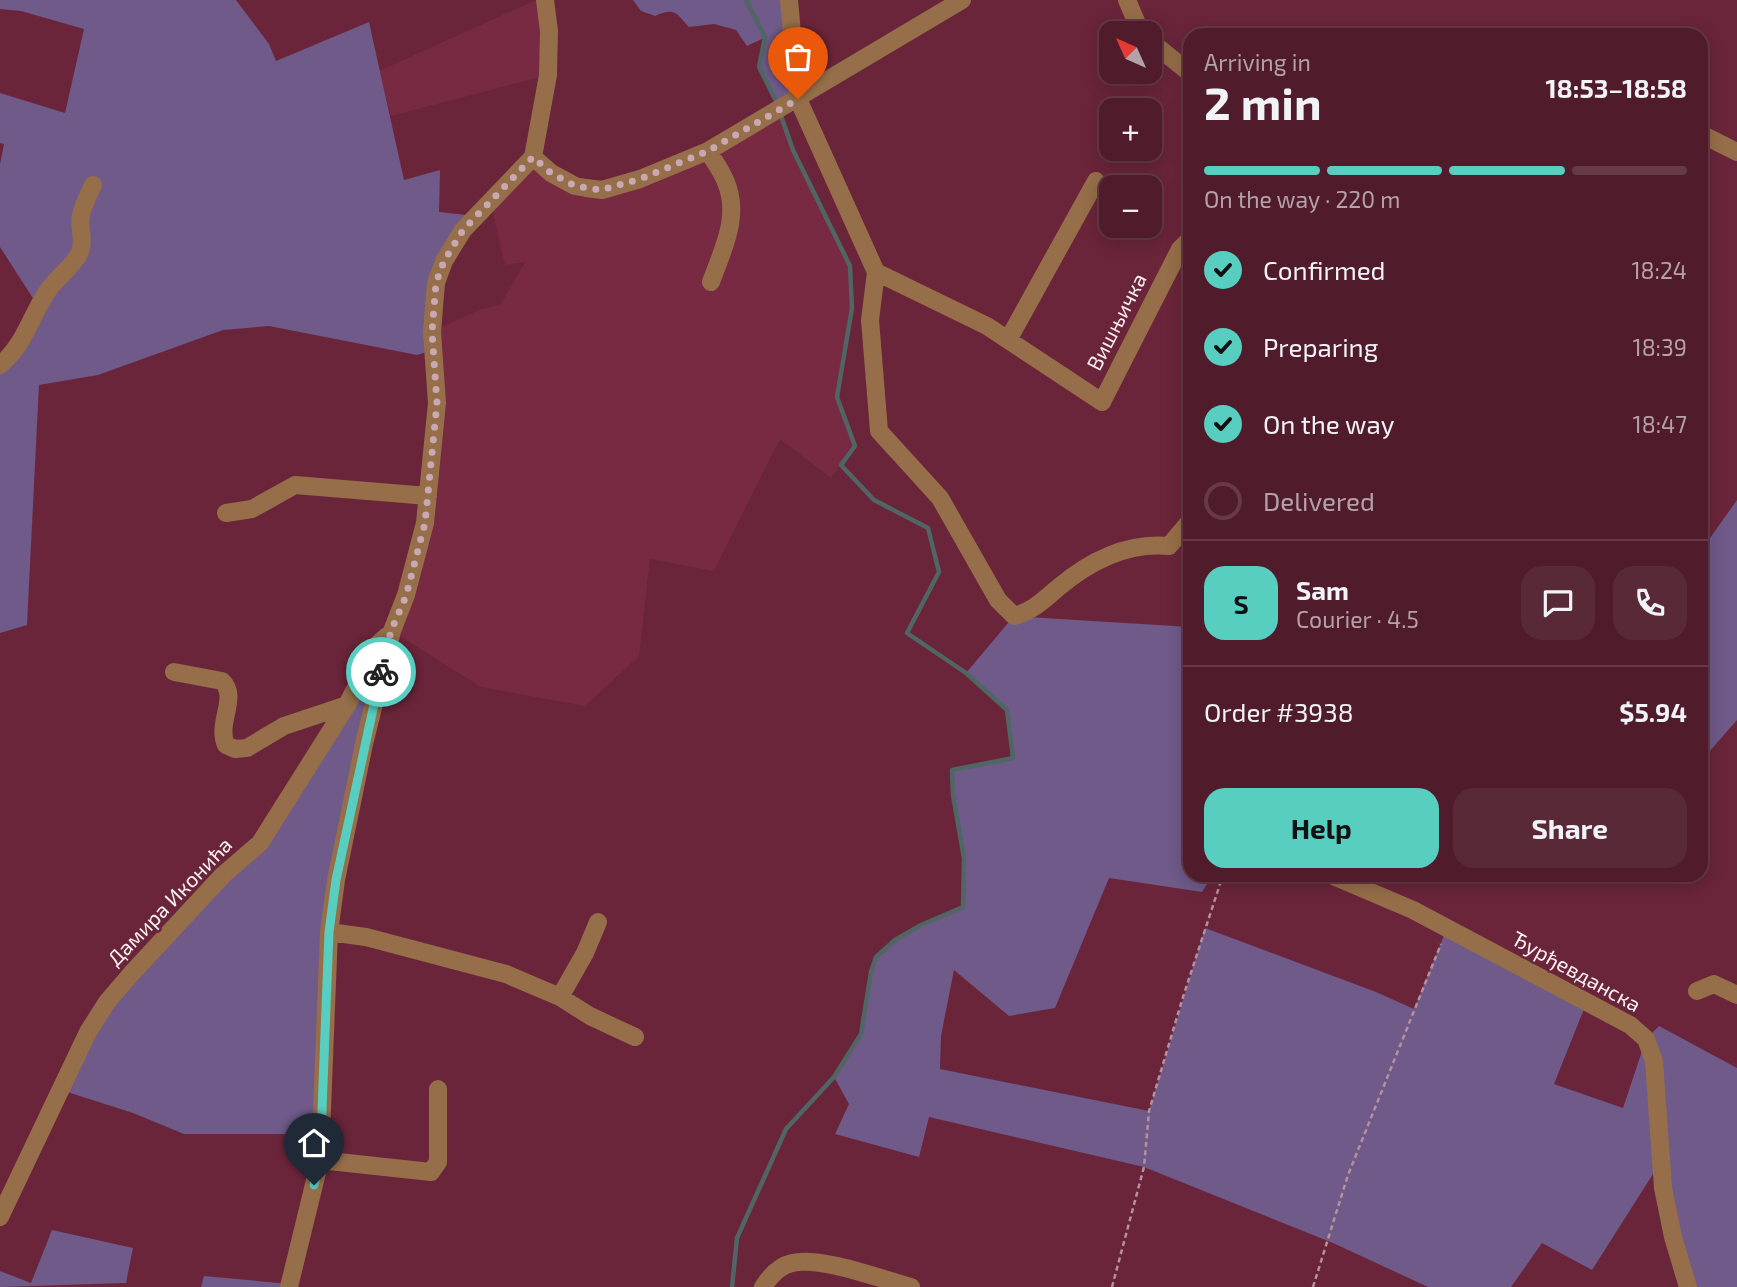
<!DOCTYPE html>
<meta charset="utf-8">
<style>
body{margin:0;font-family:"Exo 2",sans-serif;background:#5a2938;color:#f1f3f6;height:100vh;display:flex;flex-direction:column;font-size:26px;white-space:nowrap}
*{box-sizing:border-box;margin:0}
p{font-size:23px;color:#b4a1a9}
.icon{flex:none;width:38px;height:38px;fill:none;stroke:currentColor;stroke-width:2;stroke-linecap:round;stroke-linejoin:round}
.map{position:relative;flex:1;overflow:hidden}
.side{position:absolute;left:1183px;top:28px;width:525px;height:854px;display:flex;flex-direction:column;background:#501c2c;border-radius:21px;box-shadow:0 4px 18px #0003,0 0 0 2px #673a48}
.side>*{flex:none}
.needle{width:46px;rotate:315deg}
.controls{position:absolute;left:1099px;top:21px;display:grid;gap:14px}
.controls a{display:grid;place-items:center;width:63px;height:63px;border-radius:14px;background:#501c2c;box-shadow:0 4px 18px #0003,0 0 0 2px #673a48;font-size:35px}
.pin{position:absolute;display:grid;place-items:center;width:60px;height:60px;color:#fff;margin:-72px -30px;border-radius:50% 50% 50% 0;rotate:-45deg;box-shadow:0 0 7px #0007}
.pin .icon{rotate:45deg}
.courier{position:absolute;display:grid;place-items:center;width:70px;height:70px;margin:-35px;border:5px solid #58cec0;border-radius:50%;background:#fff;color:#222;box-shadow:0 2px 9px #0007}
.head em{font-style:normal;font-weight:700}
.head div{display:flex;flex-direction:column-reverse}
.head{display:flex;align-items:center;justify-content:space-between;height:119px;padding:0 21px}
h1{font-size:46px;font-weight:700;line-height:52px}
.bar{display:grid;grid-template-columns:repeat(4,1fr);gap:10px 7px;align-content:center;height:84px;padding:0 21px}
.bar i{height:9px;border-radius:5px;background:#673a48}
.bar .active{background:#58cec0}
.bar p{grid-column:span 4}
.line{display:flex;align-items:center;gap:18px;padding:0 21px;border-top:2px solid #673a48}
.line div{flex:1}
.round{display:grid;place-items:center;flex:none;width:74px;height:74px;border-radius:21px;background:#5a2938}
ol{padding:0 21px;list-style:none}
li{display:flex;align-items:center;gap:21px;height:77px}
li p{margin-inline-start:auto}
li .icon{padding:7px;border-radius:50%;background:#58cec0;color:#111;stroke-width:4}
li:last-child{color:#b4a1a9}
li i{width:38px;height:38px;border:4px solid #673a48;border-radius:50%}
.primary-button{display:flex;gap:14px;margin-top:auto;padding:14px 21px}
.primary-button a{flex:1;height:80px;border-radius:21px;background:#58cec0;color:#111;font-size:28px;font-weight:700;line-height:80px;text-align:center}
.primary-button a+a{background:#5a2938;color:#f1f3f6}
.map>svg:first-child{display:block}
.built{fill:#782a42}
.green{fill:#6f5a89}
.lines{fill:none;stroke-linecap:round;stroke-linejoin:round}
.stream{stroke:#506664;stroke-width:4.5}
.path{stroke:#b6909b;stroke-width:2.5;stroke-dasharray:5 3.5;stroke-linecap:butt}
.minor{stroke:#966e49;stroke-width:18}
.done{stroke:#c8a9b2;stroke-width:7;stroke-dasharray:0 12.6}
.route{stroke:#58cec0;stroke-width:9}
.labels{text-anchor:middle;stroke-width:5;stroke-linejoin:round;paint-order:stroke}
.street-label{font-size:21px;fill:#faf0f2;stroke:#6a253a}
</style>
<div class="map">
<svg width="1737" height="1287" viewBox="0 0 1737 1287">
<rect width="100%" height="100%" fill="#6a253a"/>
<path class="built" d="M536,0H545L548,75L391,116L379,71Z
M779,109L793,150L850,266L852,308L837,397L855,446L841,465L831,478L780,439L714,571L650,559L639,656L585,706L481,687L392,631L425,523L432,332L481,309L500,305L525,262L505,265L494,218V197L533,157L575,186L640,179Z"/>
<path class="green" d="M0,0H236L269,44L276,61L369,22L404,180L440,170L439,212L475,216L444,261L433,350L417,355L269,326L223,330L98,375L39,385L27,625L0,633V365L38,306L0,247V164L4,144L0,143V93L65,113L84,29L21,11L0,9Z
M633,0H789L798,99L779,109L759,67L764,38L747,46L736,30L714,24L689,27C676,13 675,7 655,16L641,11Z
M1737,500V720L1701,761V533L1710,538Z
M1014,616L1190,627V875H1213L1202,892L1109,878L1055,1008L1009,1016L954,970L941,1036L940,1069L1149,1111L1205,928L1376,992L1414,1009L1447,928L1586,1004L1554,1084L1623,1108L1646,1039L1659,1026L1737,1068V1287H1688L1660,1163L1592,1270L1542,1243L1511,1287H1428L1333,1243L1144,1167L929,1117L919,1157L835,1134L849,1104L834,1077C842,1064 858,1047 862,1032C868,1009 864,979 876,958C888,936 940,917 963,907L964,858L953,795L952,770L1013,758L1007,710L966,673Z
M379,643L329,932L321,1134H184L133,1113L61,1090L88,1032L260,843Z
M52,1230L133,1248L126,1283L0,1287V1271L31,1283Z
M204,1276L290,1284L289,1287H201Z"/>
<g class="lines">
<path class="stream" d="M746,0L765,37L759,67L778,105
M732,1287L737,1238L786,1129L834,1077L861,1034L871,972L876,957L895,940L921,925L963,907L964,858L953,795L952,770L1013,758L1007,710L966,673L907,633L939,572L928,528L874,500L841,465L855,446L837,397L852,308L850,266L793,150L780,113"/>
<path class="path" d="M1112,1287L1144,1167L1149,1111L1183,997L1223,875
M1313,1287L1348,1175L1441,944"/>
<path class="minor" d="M789,0L798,99L876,272L870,320L879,431L940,498L998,600L1014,616C1035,610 1043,600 1059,587C1090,561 1128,542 1169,546L1190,521
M1127,0L1141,33
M1150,41L1190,73
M1701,134L1737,152
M708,151C714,161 721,170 725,180C741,215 723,249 711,282
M533,157L551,173L575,186L586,188L602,190L640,179L708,151L962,0
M533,157L548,75L549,31L545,0
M876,272L987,326L1102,402L1180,249L1190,239
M1008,340L1096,181
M0,365C25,345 31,314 49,289C58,276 74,266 80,252C85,239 78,227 81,215C83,205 89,194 93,185
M226,513L252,509L295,485L428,496
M174,672L222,681C239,697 216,723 226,745L235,749L247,748L284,726L347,705
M1331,875L1413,910L1630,1025L1646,1039L1654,1061L1663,1188L1673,1237L1688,1287
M329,932L366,937L506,974L560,997L590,1016L635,1037
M1697,991L1714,984L1737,995
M560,997L585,953L598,922
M320,1160L431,1172L438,1162V1089
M0,1217L88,1032L107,1002L131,974L223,875L260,843L347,705L379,643L387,636
M289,1287L320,1160L329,932L336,880L364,744L392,631L406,595L425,523L437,403L432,332L436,283L444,261L463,230L533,157
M763,1287C770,1276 779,1266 792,1263C820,1256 881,1279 911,1287"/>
</g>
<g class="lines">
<path class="done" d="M381,672L391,631L406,596L425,523L437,403L432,332L436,283L444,261L463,230L533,157L551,173L575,186L601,190L640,179L708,151L798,99"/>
<path class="route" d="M314,1185L320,1160L329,932L336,880L381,672"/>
</g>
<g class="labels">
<g class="street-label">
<text transform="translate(1117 322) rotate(-63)" y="7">Вишњичка</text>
<text transform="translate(170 902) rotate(-46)" y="7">Дамира Иконића</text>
<text transform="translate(1576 972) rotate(29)" y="7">Ђурђевданска</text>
</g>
</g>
</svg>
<div class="controls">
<a><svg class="needle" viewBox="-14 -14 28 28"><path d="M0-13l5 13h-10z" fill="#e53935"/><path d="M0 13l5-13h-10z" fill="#b4a1a9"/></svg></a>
<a>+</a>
<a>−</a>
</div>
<div class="pin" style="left:798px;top:99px;background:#ea580c"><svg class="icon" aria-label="bag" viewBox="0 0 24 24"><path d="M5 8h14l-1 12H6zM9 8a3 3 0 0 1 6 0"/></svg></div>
<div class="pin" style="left:314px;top:1185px;background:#1f2937"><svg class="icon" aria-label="home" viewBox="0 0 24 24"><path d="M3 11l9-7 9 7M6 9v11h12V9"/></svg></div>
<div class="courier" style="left:381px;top:672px"><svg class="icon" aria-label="bike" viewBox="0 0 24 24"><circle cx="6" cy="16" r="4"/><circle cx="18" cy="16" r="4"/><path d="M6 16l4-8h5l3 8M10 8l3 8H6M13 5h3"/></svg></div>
<section class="side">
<div class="head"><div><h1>2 min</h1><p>Arriving in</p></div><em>18:53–18:58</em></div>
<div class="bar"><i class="active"></i><i class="active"></i><i class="active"></i><i></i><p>On the way · 220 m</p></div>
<ol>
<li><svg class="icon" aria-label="check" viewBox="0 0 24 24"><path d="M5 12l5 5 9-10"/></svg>Confirmed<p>18:24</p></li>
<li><svg class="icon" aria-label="check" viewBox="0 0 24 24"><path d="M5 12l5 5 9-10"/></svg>Preparing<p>18:39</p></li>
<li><svg class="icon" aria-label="check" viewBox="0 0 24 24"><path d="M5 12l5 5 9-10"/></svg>On the way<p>18:47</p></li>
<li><i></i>Delivered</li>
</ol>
<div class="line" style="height:126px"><b class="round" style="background:#58cec0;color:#111">S</b><div><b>Sam</b><p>Courier · 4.5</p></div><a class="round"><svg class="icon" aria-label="chat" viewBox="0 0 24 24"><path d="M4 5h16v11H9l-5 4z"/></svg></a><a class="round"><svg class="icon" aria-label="phone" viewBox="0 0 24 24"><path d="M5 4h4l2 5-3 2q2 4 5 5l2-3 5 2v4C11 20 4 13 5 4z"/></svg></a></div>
<div class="line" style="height:91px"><div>Order #3938</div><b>$5.94</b></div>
<div class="primary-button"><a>Help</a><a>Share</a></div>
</section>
</div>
